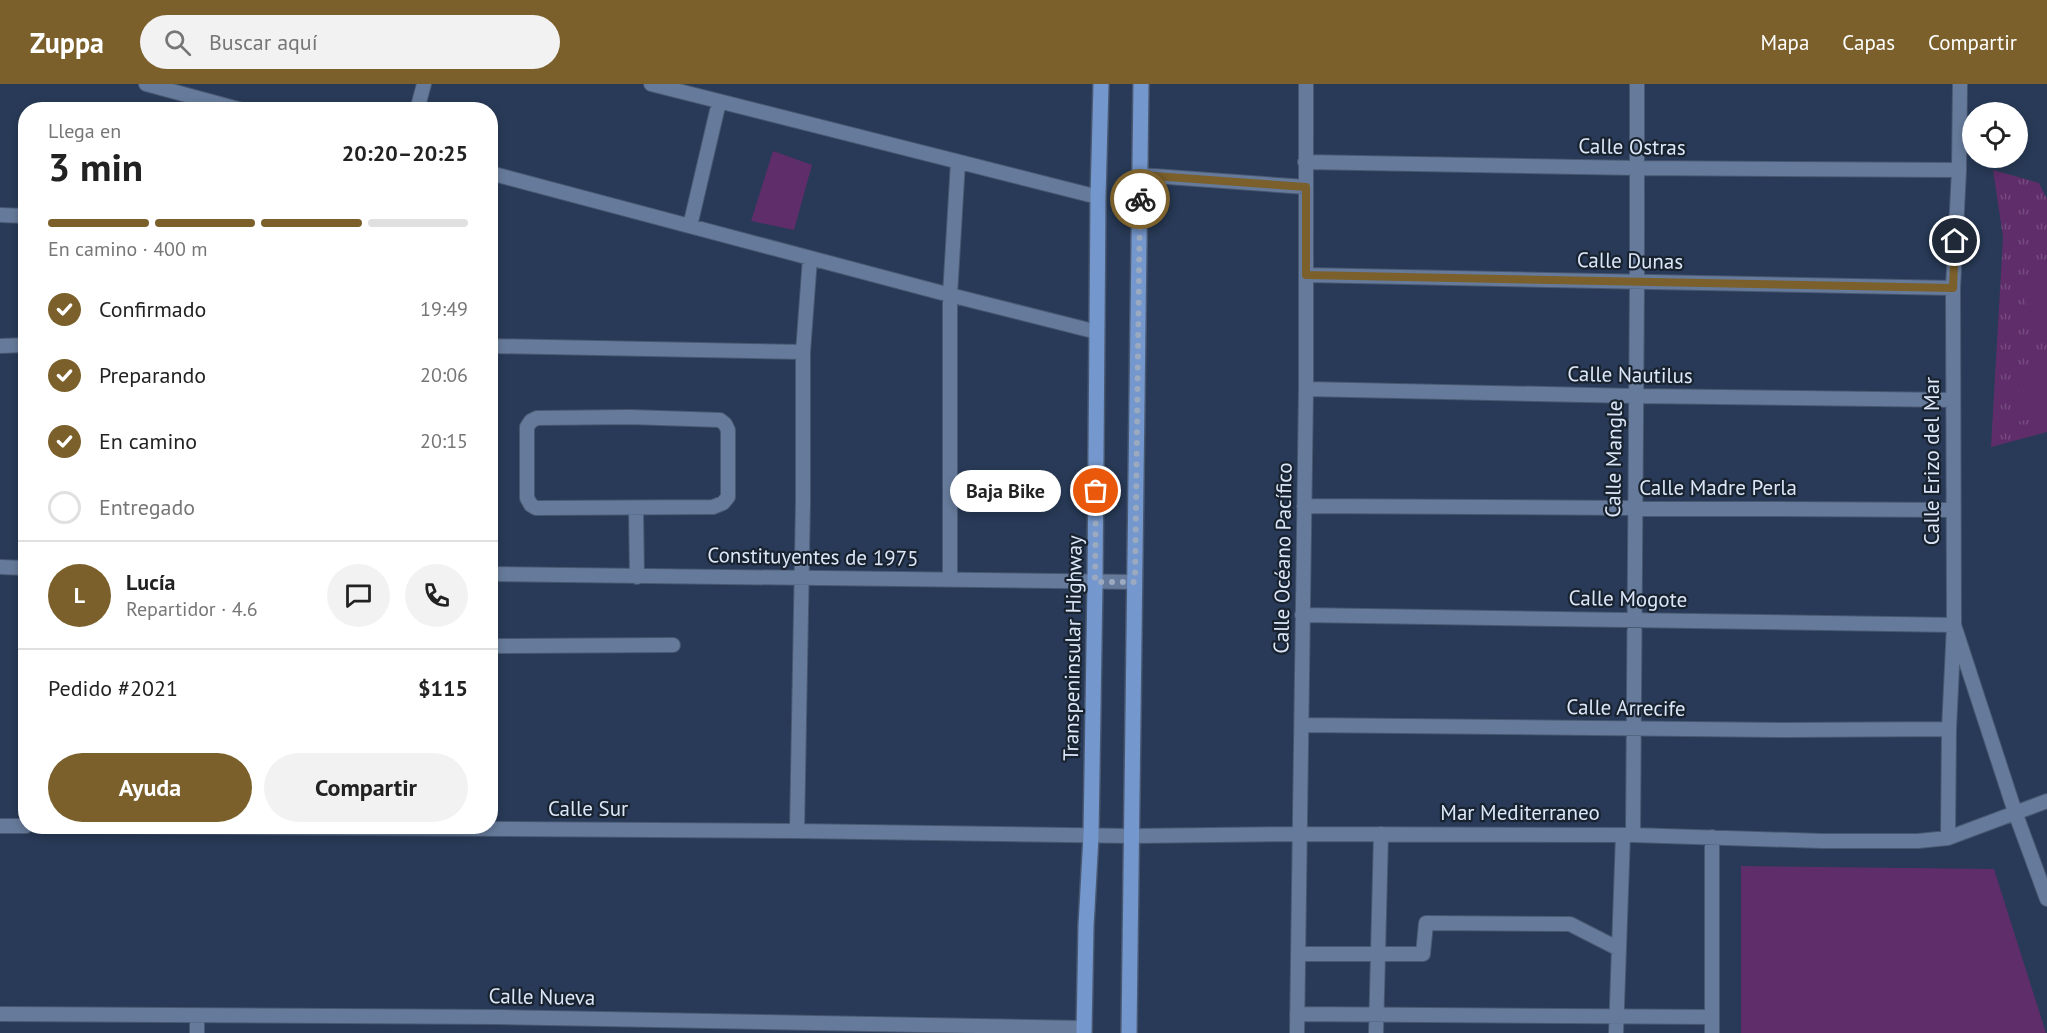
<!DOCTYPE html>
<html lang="es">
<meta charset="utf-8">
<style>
body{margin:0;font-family:"PT Sans",sans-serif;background:#f2f2f2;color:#222;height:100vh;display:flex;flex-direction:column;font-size:22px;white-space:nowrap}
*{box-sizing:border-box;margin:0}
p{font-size:20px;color:#767676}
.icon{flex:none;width:33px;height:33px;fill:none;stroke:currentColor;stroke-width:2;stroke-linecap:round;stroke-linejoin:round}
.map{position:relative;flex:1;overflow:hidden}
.drawer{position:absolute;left:18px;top:18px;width:480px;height:732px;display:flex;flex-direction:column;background:#fff;border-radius:24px;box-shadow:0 3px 9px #0003}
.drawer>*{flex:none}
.fabs{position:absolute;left:1962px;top:18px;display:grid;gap:12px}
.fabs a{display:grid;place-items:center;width:66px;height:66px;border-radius:50%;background:#fff;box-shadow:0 3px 9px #0003;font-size:30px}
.pin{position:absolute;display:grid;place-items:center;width:51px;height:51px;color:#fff;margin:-26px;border:3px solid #fff;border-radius:50%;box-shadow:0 2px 6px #0007}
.courier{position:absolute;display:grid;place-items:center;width:60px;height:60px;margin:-30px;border:4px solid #7b602b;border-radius:50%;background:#fff;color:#222;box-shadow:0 2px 8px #0007}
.bubble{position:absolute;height:42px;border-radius:21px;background:#fff;box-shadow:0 3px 9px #0003;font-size:20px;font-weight:600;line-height:42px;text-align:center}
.overview em{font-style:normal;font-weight:600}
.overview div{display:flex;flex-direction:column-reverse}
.overview{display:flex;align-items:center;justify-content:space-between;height:102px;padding:0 30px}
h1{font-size:39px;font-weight:600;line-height:45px}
.bar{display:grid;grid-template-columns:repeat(4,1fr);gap:9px 6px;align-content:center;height:72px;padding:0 30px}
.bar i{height:8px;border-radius:4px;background:#e0e0e0}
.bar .on{background:#7b602b}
.bar p{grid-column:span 4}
.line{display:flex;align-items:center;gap:15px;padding:0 30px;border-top:2px solid #e0e0e0}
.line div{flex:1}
.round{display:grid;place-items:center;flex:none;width:63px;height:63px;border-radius:32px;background:#f2f2f2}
ol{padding:0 30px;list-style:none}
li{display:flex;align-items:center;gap:18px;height:66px}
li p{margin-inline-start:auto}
li .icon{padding:6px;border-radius:50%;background:#7b602b;color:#fff;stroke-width:4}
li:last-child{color:#767676}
li i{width:33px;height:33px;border:3px solid #e0e0e0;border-radius:50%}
.primary-button{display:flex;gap:12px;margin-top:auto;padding:12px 30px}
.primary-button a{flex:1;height:69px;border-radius:36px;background:#7b602b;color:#fff;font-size:24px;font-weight:600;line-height:69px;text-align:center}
.primary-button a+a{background:#f2f2f2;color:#222}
header{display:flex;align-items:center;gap:36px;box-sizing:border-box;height:84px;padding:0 30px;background:#7b602b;color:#fff}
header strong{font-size:28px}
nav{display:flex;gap:33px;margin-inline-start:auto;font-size:21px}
.search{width:420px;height:54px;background:#f2f2f2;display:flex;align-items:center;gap:15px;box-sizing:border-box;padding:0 21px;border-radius:33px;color:#767676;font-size:22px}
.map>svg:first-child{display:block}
.grass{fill:url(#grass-tufts)}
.pitch{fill:#5f2d6a}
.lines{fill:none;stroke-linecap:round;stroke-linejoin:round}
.street-casing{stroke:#495871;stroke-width:16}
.primary-casing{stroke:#495871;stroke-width:18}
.street{stroke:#667b9b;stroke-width:14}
.primary{stroke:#7497cd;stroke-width:15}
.done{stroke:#9caac0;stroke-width:6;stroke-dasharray:0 10.8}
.route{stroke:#7b602b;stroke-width:8}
.labels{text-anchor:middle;stroke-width:4.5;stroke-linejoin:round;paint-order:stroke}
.street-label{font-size:21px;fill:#dbe7f9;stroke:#19222f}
</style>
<header>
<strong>Zuppa</strong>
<div class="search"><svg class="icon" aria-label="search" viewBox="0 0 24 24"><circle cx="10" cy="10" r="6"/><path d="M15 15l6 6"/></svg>Buscar aquí</div>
<nav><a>Mapa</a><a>Capas</a><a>Compartir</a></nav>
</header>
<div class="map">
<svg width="2047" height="949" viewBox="0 0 2047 949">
<defs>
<pattern id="grass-tufts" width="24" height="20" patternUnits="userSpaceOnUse" patternTransform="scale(1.5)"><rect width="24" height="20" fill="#5f2d6a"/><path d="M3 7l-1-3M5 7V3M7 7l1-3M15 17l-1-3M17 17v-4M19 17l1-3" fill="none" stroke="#754b80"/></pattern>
</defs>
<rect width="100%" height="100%" fill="#283a57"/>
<path class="grass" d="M1993,86L2039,99L2047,115V348L1991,363L2003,153Z"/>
<path class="pitch" d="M773,67L812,81L794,146L751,137Z
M2047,181V259L2015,197Z
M2047,280V330L2017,338L2020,288Z
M1741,782L1994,785L2046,949H1741Z"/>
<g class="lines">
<g class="street-casing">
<path id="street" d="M146,0L242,26
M651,0L1098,113
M417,26L424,0
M1305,78L1637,84L1959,86
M490,89L950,211L1097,248
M1140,91L1306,103
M0,131L26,132
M690,142L719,18
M1306,191L1953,204
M0,262L26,261
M490,262L803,268
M1306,305L1636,312L1953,316
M630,333L720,336L725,340L728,346V413L723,419L713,423L536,424L531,421L527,414V343L531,337L537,334Z
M1304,422L1953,426
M636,425L637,493
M0,483L26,484
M490,490L1135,498
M950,495V211L958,78
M1302,531L1954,541L2015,728L2047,815
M490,562L673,561
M1302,641L1787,646L1949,645
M0,742H26
M85,742L797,747L1132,752L1299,750L1633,751L1822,757H1918L1948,754L2047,717
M797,747L803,417V268L810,174
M1633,751L1637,198V0
M1712,753V949
M1948,754L1949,645L1954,541L1953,204L1959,86L1960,0
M1298,870H1423L1426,839L1570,840L1619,865
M0,930L498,933L1084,944
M1297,930L1712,933
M197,931V949
M1297,949L1306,305V0
M1376,949L1381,750
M1616,949L1623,751"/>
</g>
<g class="primary-casing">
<path id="primary" d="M1084,949L1086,842L1091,752L1095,498L1098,113L1101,0
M1129,949L1141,0"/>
</g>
<use href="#street" class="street"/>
<use href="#primary" class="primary"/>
</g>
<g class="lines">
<path class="done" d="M1096,407L1095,498H1135L1140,115"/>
<path class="route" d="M1140,115V91L1306,103V191L1953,204L1955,157"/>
</g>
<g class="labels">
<g class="street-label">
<text transform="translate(1632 63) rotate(1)" y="7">Calle Ostras</text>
<text transform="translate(1630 177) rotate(1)" y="7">Calle Dunas</text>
<text transform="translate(1630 291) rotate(1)" y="7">Calle Nautilus</text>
<text transform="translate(1614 375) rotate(-89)" y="7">Calle Mangle</text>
<text transform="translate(1932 377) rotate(-90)" y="7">Calle Erizo del Mar</text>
<text x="1718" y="411">Calle Madre Perla</text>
<text transform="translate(813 473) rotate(1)" y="7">Constituyentes de 1975</text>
<text transform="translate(1283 474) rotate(-89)" y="7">Calle Océano Pacífico</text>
<text transform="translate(1628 515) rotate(1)" y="7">Calle Mogote</text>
<text transform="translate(1073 564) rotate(-89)" y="7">Transpeninsular Highway</text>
<text transform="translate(1626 624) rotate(1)" y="7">Calle Arrecife</text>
<text x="588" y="732">Calle Sur</text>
<text x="1520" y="736">Mar Mediterraneo</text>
<text transform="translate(542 913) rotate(1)" y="7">Calle Nueva</text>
</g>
</g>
</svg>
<div class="fabs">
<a><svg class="icon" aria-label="locate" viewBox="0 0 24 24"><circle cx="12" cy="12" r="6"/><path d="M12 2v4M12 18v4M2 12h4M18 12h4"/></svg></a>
</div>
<div class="pin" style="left:1096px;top:407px;background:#ea580c"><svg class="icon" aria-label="bag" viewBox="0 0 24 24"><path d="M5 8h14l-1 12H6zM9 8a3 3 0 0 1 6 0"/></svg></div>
<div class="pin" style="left:1955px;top:157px;background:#1f2937"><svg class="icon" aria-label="home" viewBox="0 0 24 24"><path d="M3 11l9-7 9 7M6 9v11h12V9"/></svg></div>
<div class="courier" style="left:1140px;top:115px"><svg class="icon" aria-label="bike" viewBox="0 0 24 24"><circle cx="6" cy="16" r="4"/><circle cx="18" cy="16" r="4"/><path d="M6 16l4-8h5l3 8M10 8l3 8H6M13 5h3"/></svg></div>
<div class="bubble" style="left:950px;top:386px;width:111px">Baja Bike</div>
<section class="drawer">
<div class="overview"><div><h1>3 min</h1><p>Llega en</p></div><em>20:20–20:25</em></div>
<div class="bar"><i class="on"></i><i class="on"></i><i class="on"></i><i></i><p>En camino · 400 m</p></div>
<ol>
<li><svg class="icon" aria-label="check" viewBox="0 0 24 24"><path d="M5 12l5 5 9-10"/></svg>Confirmado<p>19:49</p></li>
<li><svg class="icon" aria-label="check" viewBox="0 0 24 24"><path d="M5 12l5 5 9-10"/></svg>Preparando<p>20:06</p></li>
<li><svg class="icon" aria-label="check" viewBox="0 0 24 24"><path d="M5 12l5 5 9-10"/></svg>En camino<p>20:15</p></li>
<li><i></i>Entregado</li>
</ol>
<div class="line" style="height:108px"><b class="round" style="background:#7b602b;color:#fff">L</b><div><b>Lucía</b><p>Repartidor · 4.6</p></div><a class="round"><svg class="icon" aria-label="chat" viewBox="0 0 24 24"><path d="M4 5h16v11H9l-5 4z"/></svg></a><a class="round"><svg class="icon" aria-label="phone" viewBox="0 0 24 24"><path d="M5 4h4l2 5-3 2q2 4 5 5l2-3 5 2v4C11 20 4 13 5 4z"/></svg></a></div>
<div class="line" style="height:78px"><div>Pedido #2021</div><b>$115</b></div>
<div class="primary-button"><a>Ayuda</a><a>Compartir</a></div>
</section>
</div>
